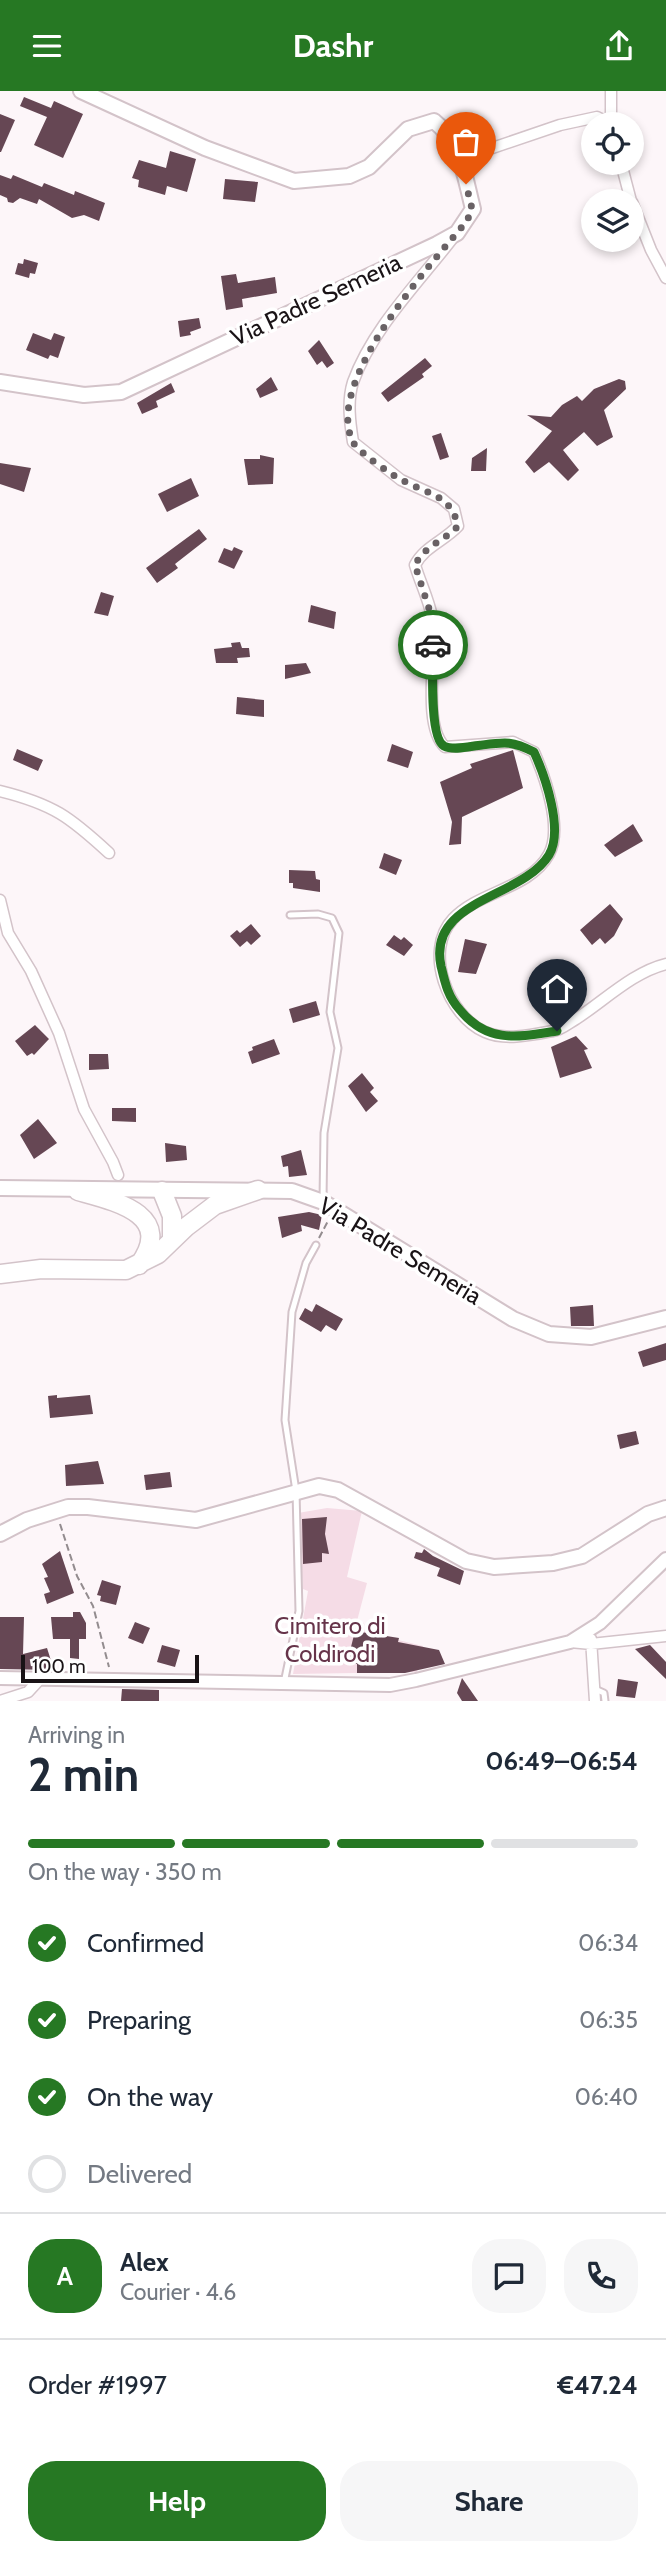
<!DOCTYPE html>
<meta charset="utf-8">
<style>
body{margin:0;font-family:Cabin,sans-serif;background:#f6f6f7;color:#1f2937;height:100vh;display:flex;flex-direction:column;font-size:26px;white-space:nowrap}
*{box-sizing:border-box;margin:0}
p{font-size:23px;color:#747a83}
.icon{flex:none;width:38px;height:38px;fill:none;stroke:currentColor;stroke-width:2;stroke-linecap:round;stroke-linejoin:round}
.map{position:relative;height:1610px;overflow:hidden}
.sheet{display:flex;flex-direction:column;background:#fff;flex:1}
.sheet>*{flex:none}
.buttons{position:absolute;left:581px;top:21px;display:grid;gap:14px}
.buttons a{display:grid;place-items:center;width:63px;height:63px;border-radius:50%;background:#fff;box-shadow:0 4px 10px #0003;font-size:35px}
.scale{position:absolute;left:21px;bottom:18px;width:178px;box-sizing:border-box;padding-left:7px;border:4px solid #191316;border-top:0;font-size:19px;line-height:24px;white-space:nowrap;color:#191316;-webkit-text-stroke:5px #fff;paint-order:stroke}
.pin{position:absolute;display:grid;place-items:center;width:60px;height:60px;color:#fff;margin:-72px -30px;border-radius:50% 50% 50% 0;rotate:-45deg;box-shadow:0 0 7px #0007}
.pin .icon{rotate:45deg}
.courier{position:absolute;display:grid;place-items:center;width:70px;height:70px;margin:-35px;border:5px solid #267823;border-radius:50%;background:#fff;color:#222;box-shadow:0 2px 9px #0007}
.head em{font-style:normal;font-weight:800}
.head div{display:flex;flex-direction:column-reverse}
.head{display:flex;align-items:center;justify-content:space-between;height:119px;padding:0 28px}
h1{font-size:46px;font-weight:800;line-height:52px}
.bar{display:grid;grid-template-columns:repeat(4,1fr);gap:10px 7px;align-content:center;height:84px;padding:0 28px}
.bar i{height:9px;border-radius:5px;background:#e0e1e3}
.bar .selected{background:#267823}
.bar p{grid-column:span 4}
.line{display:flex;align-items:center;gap:18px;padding:0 28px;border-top:2px solid #e0e1e3}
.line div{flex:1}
.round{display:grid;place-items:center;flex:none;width:74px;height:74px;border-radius:28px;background:#f6f6f7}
ol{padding:0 28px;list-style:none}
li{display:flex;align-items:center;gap:21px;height:77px}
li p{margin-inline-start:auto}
li .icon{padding:7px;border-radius:50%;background:#267823;color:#fff;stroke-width:4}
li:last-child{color:#747a83}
li i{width:38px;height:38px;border:4px solid #e0e1e3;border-radius:50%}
.primary-button{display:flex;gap:14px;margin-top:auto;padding:14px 28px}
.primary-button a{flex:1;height:80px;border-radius:28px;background:#267823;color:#fff;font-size:28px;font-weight:800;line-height:80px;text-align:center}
.primary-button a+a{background:#f6f6f7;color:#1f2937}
header{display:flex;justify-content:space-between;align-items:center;height:91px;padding:0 28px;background:#267823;color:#fff;font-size:32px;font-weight:800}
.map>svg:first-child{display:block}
.green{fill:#f5dce6}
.building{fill:#664754}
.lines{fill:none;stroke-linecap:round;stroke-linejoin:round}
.service-casing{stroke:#d3c3c9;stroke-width:9}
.minor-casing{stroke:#d3c3c9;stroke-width:13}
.tertiary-casing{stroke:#d3c3c9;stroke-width:16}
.secondary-casing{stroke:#d3c3c9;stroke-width:18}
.motorway-casing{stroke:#d3c3c9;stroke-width:21}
.path{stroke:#938c8f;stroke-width:2;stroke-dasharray:7 3.5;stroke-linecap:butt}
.service{stroke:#fff;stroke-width:5}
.minor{stroke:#fff;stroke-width:10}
.tertiary{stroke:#fff;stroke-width:12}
.secondary{stroke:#fff;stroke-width:14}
.motorway{stroke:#fff;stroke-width:18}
.done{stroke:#696265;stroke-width:7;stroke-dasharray:0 12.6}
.route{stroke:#267823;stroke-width:9}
.labels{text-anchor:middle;stroke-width:7;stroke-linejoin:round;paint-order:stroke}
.street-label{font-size:24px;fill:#191316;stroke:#fff}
.park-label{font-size:24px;fill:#66344a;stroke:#fff}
</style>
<header><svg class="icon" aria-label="menu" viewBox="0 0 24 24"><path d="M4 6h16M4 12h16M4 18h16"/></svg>Dashr<svg class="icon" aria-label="share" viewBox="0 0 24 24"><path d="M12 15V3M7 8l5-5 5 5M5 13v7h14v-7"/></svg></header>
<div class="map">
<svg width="666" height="1610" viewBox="0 0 666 1610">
<rect width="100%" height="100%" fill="#fdf6f9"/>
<path class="green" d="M327,1417L362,1420L347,1486L367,1492L357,1530L364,1532L365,1541L423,1555L417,1581L293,1583L308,1500L303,1498L298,1422Z"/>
<path class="building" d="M24,6L51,17L54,10L83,23L63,67L34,54L47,26L20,15Z
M0,23L15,29L1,61H0Z
M170,60L196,68L187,101L167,95L165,104L138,96L139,89L132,87L139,69L166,77Z
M0,84L11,88L13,84L42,96L44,92L74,104L75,100L105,112L99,130L84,124L72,127L39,108L37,113L20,107L13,112L8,111L7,107L0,104Z
M225,88L258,91L255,111L223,108Z
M24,168L38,172L35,183L30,182L29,187L15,183L18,172L23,173Z
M236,183L238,192L275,186L277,202L242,208L243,216L226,219L221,185Z
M199,227L201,237L190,241L191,244L180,246L178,230Z
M33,242L51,249L54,242L65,246L58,267L50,264L48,268L26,259Z
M319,249L334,272L327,277L322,270L317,274L308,260Z
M425,267L432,275L422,283L424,286L388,311L381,302Z
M271,286L278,299L260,307L256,298Z
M619,288L625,290L626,298L604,319L613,346L597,355L584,341L563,359L579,379L568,390L549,371L534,382L525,371L552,340L527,324L551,326L562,314L577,305L582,310L594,298Z
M171,292L175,301L156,310L158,316L142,323L137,312Z
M441,342L449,366L440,369L432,345Z
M487,357L486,380H471L472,367Z
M260,364L274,367L273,393L248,394L244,368H260Z
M0,372L31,377L24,401L0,393Z
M191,387L199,405L167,421L158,403Z
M199,438L207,448L175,473L178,477L157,492L146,477Z
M234,456L243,460L234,478L218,471L224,457L232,460Z
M101,501L114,505L108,525L94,522Z
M311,514L336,521L334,538L308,531Z
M240,551L242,557H249L250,566L237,567L238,572H216L214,558L232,556L231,552Z
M306,572L311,582L285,588V574Z
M237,606L264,609V626L236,623Z
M392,653L413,661L408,677L387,670Z
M17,658L43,669L38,680L13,669Z
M513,659L523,697L462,726L461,753L449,754L452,731L440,691L472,677L470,673Z
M633,733L643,750L615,766L604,754Z
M384,762L402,769L396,784L379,777Z
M289,779L315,780L316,788L320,789V801L293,797V792H289Z
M610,813L623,828L614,845L605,853L600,847L592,854L580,839Z
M251,833L261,845L251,854L247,850L240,856L230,845L237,839L240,842Z
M394,844L401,849L404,846L413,854L404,865L386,854Z
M465,848L487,853L476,883L458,881Z
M316,910L320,924L293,932L289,918Z
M35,934L49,948L34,964L32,962L27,965L15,950Z
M576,945L588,958L584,959L592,977L560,987L551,956Z
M274,948L280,963L252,973L248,961L253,959L252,956Z
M89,963H108L109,978L89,979Z
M362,982L374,997L370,1001L378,1010L366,1021L348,995Z
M112,1017H136V1031L112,1030Z
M38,1028L57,1052L34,1068L20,1044Z
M165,1052L186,1055L187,1069L166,1071Z
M301,1059L307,1084L289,1086L288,1075L283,1076L281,1065Z
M309,1121L322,1124L319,1139L301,1134L302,1140L282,1147L278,1126Z
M316,1213L343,1228L336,1240L326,1234L321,1241L299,1228L305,1217L312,1221Z
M593,1214L594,1235H571L570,1216Z
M666,1252V1269L643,1276L638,1261Z
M57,1304V1307L90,1304L93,1323L50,1327L48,1305Z
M636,1340L639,1353L620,1358L617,1344Z
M98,1370L104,1393L66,1395L65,1374Z
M170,1381L172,1396L146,1399L144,1384Z
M327,1426L325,1443L329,1463L322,1462V1471L303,1473L302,1428Z
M424,1458L433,1465L464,1480L460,1494L437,1485L440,1477L414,1467L416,1461L422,1462Z
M60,1460L74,1502L47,1513L44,1503L50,1501L44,1487L48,1486L42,1473Z
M102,1489L121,1495L116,1514L100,1510L101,1505L97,1504Z
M73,1521H80L86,1532V1548H79V1568L70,1567V1548H53L51,1526H73Z
M0,1526H24L23,1563L47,1557L54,1579L0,1578Z
M135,1531L150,1537L143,1553L128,1547Z
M355,1540L399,1547L398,1551L439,1559L445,1573L405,1582H357V1573L347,1572Z
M162,1554L180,1559L175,1576L157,1571Z
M650,1554L666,1571V1588L635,1558Z
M462,1587L478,1610H462L457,1602Z
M618,1588L638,1591L635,1607L616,1605Z
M122,1598L159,1599V1610H121Z"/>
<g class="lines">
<g class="service-casing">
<path id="service" d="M290,824L318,823L332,827L339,842L330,921L338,957L324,1042L323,1108
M284,1592L299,1520L296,1400L285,1329L292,1221L306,1172L316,1154
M595,1598L604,1602L605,1610"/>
</g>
<g class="minor-casing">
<path id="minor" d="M611,0V33
M460,68L560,34L597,26L611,33
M621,72L631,110
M632,111L651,159L666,187
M452,148C418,192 372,238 353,291C347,310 350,332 353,351L401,389L441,407L454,418L458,435C444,450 424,456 415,474C420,491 429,509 432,526C438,558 421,634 445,656L513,651L534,661C545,686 563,737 549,763C530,798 479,800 453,828C423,860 448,925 485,941C505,950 532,944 553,940C561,939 569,932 576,928C604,910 633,881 666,873
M0,700C53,713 70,726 109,762
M0,809L8,842L31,880L59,942L84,1018L113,1071L118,1084
M591,1548L595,1610
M570,1551L591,1553L666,1545
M0,1610L28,1601L39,1589"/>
</g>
<g class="tertiary-casing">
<path id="tertiary" d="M0,1587L390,1594L416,1589L570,1551L600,1532L666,1468"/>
</g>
<g class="secondary-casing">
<path id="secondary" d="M0,291L84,304L121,301L437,153L457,142L473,118C465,87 461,51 434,30L408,38L369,76L349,85L294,90L205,57L81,0
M0,1097L292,1100L323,1111L513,1228L549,1243L591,1246L666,1227
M0,1443L27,1429L68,1416H88L196,1429L319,1395L338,1399L466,1470L494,1476L553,1472L582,1465L648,1423L666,1417"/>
</g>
<g class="motorway-casing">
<path id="motorway" d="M78,1100C114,1110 176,1123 139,1174
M162,1100L172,1125V1149
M0,1183L41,1178L126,1179L158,1163L186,1136L215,1114L258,1099"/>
</g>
<path class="path" d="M319,1147L328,1130
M60,1433L77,1485L93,1515L109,1576"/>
<use href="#service" class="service"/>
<use href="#minor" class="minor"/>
<use href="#tertiary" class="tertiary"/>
<use href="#secondary" class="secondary"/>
<use href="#motorway" class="motorway"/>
</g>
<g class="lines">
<path class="done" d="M433,554L432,527L415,474C424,455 444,450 458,435C451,404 430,404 404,390C393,385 358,361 353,351C323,291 431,173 467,130L472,118L466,93"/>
<path class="route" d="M433,554C433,572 429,647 444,655C454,660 471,655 482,654C506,651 512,650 534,661C545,685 564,739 549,764C522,808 427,808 441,875C445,892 448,906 460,919C488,953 518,946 557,940"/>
</g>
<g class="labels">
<g class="street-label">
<text transform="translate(316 209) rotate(-25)" y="8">Via Padre Semeria</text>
<text transform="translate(400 1160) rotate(31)" y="8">Via Padre Semeria</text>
</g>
<g class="park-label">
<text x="330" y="1543">Cimitero di<tspan x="330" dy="28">Coldirodi</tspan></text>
</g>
</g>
</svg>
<div class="buttons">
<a><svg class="icon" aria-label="locate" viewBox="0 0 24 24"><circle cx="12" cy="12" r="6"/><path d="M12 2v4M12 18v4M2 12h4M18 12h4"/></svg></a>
<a><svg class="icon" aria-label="layers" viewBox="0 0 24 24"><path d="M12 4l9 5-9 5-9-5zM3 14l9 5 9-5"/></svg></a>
</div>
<div class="scale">100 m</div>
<div class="pin" style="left:466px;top:93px;background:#ea580c"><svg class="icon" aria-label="bag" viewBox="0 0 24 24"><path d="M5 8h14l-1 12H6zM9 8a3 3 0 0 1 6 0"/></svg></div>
<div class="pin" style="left:557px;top:940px;background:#1f2937"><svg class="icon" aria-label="home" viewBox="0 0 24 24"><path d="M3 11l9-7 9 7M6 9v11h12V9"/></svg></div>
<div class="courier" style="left:433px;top:554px"><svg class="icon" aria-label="car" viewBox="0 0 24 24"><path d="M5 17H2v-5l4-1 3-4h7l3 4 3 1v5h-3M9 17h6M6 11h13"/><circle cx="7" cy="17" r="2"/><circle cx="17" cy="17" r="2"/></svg></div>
</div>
<section class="sheet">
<div class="head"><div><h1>2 min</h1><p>Arriving in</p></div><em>06:49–06:54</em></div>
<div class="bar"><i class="selected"></i><i class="selected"></i><i class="selected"></i><i></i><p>On the way · 350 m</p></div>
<ol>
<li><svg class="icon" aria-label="check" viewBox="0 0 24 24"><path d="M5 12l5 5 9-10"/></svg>Confirmed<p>06:34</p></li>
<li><svg class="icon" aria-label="check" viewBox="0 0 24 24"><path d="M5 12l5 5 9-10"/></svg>Preparing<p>06:35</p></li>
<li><svg class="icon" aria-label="check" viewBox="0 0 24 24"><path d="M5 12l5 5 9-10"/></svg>On the way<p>06:40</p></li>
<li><i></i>Delivered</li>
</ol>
<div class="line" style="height:126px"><b class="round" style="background:#267823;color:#fff">A</b><div><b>Alex</b><p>Courier · 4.6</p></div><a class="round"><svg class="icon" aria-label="chat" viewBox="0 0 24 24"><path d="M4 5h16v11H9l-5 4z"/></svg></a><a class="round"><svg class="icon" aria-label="phone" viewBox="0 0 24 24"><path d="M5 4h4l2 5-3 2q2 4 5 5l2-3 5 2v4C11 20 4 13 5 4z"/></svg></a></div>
<div class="line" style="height:91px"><div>Order #1997</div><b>€47.24</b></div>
<div class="primary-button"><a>Help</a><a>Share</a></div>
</section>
